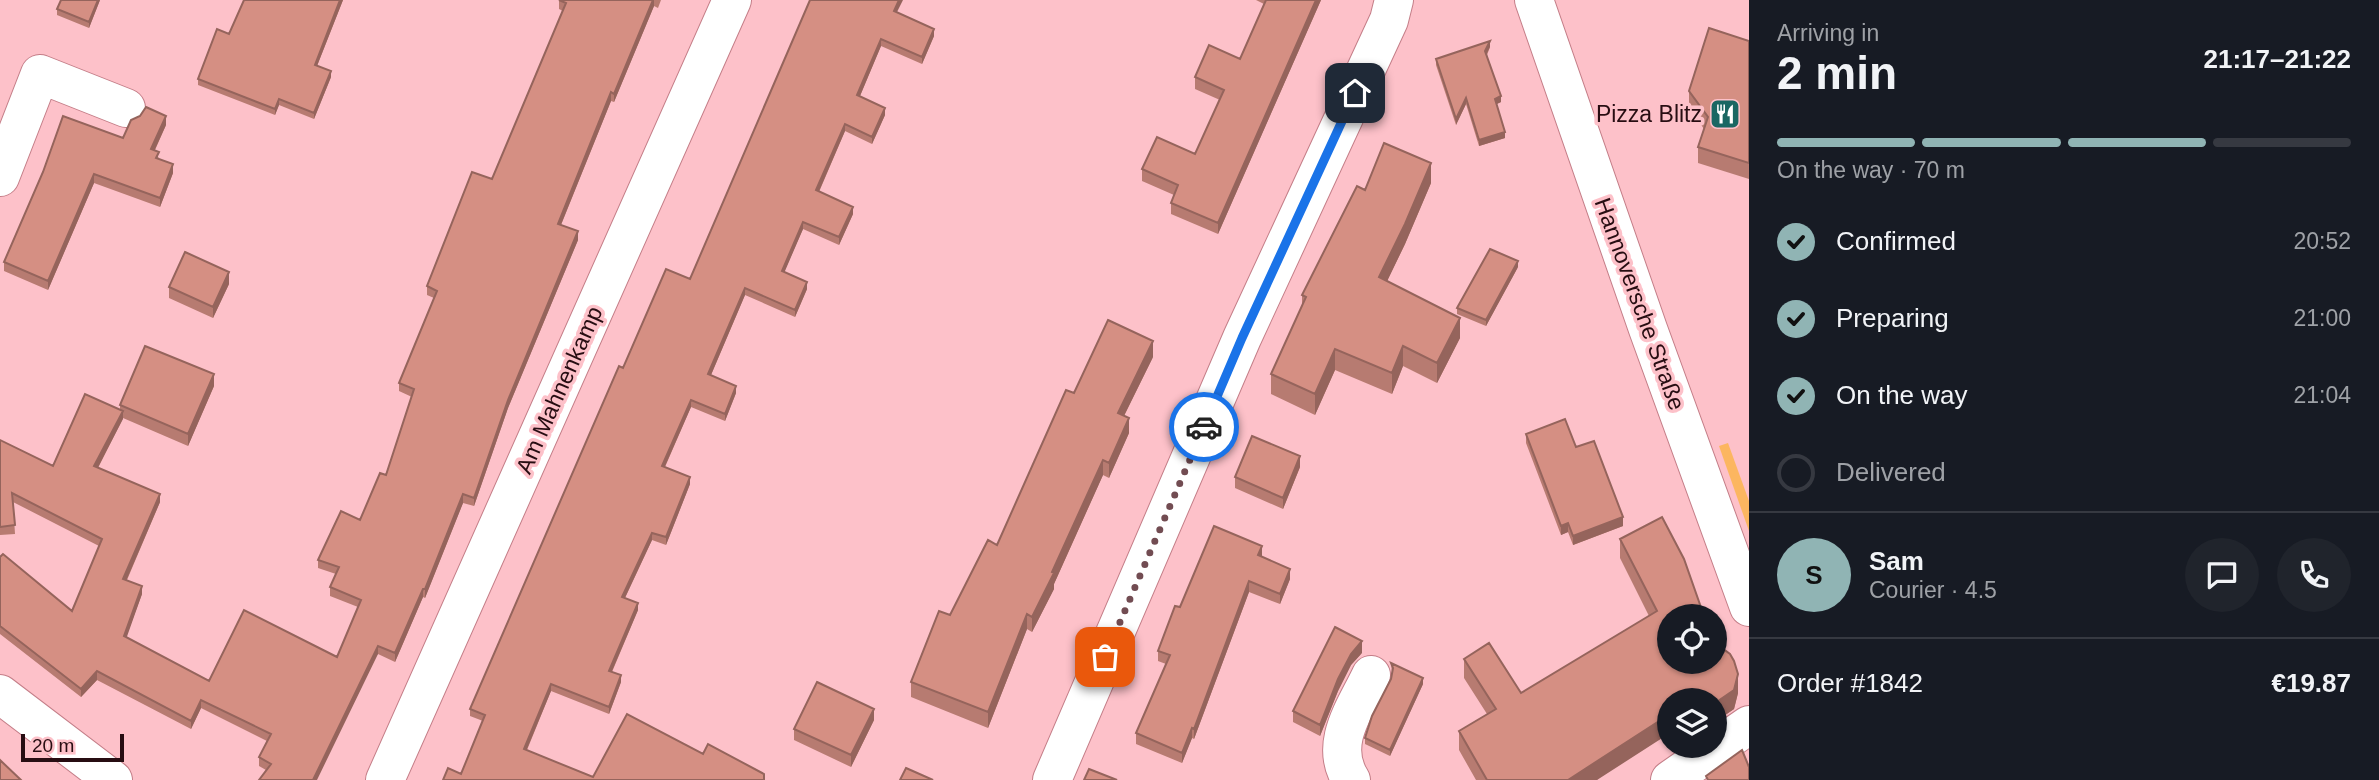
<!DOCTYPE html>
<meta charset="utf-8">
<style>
body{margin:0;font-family:Helvetica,sans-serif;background:#20242c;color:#f1f3f6;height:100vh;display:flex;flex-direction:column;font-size:26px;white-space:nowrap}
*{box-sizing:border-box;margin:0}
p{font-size:23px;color:#9ea1a6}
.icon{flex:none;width:38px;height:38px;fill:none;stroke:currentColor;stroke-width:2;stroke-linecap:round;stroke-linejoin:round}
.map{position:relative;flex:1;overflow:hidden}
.side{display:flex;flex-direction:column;background:#171b24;width:630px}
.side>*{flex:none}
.tools{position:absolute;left:1657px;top:604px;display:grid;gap:14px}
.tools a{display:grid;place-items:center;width:70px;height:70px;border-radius:50%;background:#171b24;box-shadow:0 2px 5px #0004;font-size:35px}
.scale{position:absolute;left:21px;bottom:18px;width:103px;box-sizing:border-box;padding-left:7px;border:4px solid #270d12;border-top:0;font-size:19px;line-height:24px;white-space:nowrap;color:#270d12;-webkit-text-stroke:5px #fdc1c9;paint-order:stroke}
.pin{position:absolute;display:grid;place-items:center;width:60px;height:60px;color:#fff;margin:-30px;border-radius:14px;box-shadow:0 4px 10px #0006}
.courier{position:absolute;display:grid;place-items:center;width:70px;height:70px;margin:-35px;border:5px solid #1a73e8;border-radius:50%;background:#fff;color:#222;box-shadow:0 2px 9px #0007}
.head em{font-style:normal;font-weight:700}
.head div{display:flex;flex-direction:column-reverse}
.head{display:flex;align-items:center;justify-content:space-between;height:119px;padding:0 28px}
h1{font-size:46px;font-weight:700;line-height:52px}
.bar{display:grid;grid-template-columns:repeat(4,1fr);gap:10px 7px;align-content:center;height:84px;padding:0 28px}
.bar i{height:9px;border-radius:5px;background:#363941}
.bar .active{background:#90b4b4}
.bar p{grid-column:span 4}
.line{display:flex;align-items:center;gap:18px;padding:0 28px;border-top:2px solid #363941}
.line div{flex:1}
.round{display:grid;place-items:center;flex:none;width:74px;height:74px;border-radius:37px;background:#20242c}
ol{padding:0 28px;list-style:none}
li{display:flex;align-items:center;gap:21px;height:77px}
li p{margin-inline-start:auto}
li .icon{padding:7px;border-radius:50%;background:#90b4b4;color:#111;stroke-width:4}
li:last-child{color:#9ea1a6}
li i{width:38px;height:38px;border:4px solid #363941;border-radius:50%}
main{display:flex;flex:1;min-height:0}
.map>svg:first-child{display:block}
.green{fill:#fcb660}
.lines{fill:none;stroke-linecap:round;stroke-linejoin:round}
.minor-casing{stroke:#c47e88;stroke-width:40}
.minor{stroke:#fff;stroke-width:38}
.wall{fill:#b77b71}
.shaded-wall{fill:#95645c}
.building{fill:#d58f83;stroke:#95645c;stroke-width:2}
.done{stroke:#724c52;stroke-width:7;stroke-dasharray:0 12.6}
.route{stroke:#1a73e8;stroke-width:9}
.labels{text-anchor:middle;stroke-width:7;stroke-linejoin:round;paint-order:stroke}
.poi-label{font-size:23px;fill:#270d12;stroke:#fdc1c9;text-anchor:end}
.street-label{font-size:23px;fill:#270d12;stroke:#fdc1c9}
</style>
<main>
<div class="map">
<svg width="1749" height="780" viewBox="0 0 1749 780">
<rect width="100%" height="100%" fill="#fdc1c9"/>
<path class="green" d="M1728,443L1749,501V531L1719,446Z"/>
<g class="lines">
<g class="minor-casing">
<path id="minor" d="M1534,0L1648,329L1749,607
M0,177L40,74L126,108
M0,694L113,780
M385,780L732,0
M1052,780L1242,338L1389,20L1394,0
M1351,780C1328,744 1355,709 1371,675
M1670,780L1749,725"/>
</g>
<use href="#minor" class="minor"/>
</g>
<path class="wall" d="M61,0H100L89,28L57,15V9Z
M244,0H343L317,66L331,77L314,119L279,105L275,115L198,85V79L229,34Z
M559,0H661L658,8L654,6L614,102L611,101L561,225L578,240L508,408L474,506L463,503L425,598L423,597L395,662L378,654L266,770L259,766V757L267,741L201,708L191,729L97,680L81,697L0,634V557L72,611L99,546L13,502L15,534L0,535V440L53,466L120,409V405L214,386L188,446L123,418L98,468L160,502L127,580L142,594L126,637L209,681L337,657L358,607L330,596V587L336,574L318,568V560L360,520L386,475L412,397L399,391V383L434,298L427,295V286L492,179L563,11L559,9Z
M1256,0H1321L1218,234L1171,214V203L1174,195L1142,181V169L1195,154L1220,100L1195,89V77L1240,59L1264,4Z
M897,12L934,36L922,64L881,46L860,96L885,115L872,144L845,131L819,192L853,214L839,245L803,229L784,272L807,289L795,317L745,295L711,375L736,393L725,421L691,407L665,467L690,484L666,545L652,540L625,598L638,610L612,672L621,682L609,714L551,691L527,750L593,777L703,754L764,774L443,780L461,774L483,721L470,716V709L623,368Z
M1749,41V179L1698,163V147L1704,129L1689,107V91Z
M1490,47L1487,55L1501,102L1496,104L1505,138L1479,146L1466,104L1456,125L1436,65V59Z
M166,125L155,150L159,159L173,173L160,207L94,183L48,290L4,271V262L123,138Z
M1431,183L1405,244L1387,281L1460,338L1437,383L1403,366L1392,394L1335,370L1315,415L1271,394V374L1302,306V295L1365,190Z
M1518,267L1486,326L1457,314V308Z
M229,284L213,318L169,298V287Z
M1153,357L1124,416L1129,433L1109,478L1103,475L1054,584V589L1032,632L1027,629L988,728L911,697V682L950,615L997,545L1074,393Z
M1526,434L1576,447L1623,526L1573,545L1568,532L1561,535L1526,443Z
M1300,467L1283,509L1235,488V477Z
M1620,539L1670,616L1738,693L1734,709L1715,722V700H1670L1597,780H1476L1459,750V731L1487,714L1464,678V659L1521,693L1649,616L1620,558Z
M1262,556V557L1290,579L1280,604L1249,592L1194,739L1192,738L1182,763L1136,744V733L1166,664L1158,661V651L1180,607Z
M1362,653L1351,665L1338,691L1320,736L1293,722V711Z
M1391,663L1423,684L1390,756L1365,744V738L1391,679L1392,672Z
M874,720L851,767L794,740V729Z"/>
<path class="shaded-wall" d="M98,0H100L89,28V22Z
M340,0H343L315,71V65Z
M653,0H654V6L614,102V94Z
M899,0H903L894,18V11Z
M1316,0H1321L1218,234V223Z
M934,29V36L922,64V57Z
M881,39V46L857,103V95Z
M1490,41V47L1485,57V51Z
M331,71V77L314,119V113Z
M611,92V101L558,232V224Z
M1501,96V102L1495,105V99Z
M1466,98V104L1456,125V119Z
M279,99V105L275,115V109Z
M885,108V115L872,144V137Z
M166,116V125L151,158V149Z
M845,124V131L816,198V190Z
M1505,132V138L1479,146V140Z
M1431,163V183L1405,244L1379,298V277Z
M173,164V173L160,207V198Z
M94,174V183L48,290V281Z
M853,207V214L839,245V237Z
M803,222V229L782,278V271Z
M578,231V240L508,408L474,506V498L508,400Z
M1518,261V267L1486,326V320Z
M229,272V284L213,318V307Z
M807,282V289L795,317V310Z
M745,288V295L708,382V374Z
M1460,318V338L1437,383V363Z
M1153,341V357L1118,428V413Z
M1403,346V366L1392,394V373Z
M1335,349V370L1315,415V394Z
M214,374V386L188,446V434Z
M736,386V393L725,421V414Z
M691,400V407L662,473V466Z
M123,411V419L94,475V466Z
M1129,418V433L1109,478V463Z
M1300,456V467L1283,509V498Z
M1103,460V475L1054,584V589L1032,632V617Z
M690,477V484L666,545V537Z
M160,494V502L123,588V579Z
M463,494V503L425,598V589Z
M1623,517V526L1573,545V536Z
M1568,523V532L1561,535V526Z
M652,533V540L622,604V597Z
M1262,546V556L1258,566V555Z
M1290,569V579L1280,604V594Z
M1249,581V592L1194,739V729Z
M142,586V594L124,645V636Z
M423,589V597L395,662V653Z
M638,603V610L609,678V671Z
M1027,614V629L988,728V712Z
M1362,641V653L1351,665L1338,691L1320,736V725L1338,679L1351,654Z
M378,646V654L317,780H313Z
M97,671V680L81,697V689Z
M1738,674V693L1734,709L1715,722V703Z
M621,675V682L609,714V707Z
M1423,678V684L1390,756V750Z
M551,684V691L524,756V749Z
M201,700V708L191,729V721Z
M874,709V720L851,767V755Z
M1670,714V733L1597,780H1568Z
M1192,728V738L1182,763V753Z"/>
<path class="building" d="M61,0H98L89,22L57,9Z
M244,0H340L315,65L331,71L314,113L279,99L275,109L198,79L217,29L229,34Z
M559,0H653L614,94L611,92L558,224L578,231L508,400L474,498L463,494L425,589H423L395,653L378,646L313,780H259L271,764L259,757L271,734L201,700L191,721L97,671L81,689L0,626V557L3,554L72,611L102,539L12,493L15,525L0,527V440L53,466L85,394L123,411L94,466L160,494L123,579L142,586L124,636L209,681L244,610L337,657L361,600L330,587L339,567L318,560L341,511L360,520L380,473L386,475L414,389L399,383L437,291L427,286L472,172L492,179L566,3Z
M810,0H899L894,11L934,29L922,57L881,39L857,95L885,108L872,137L845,124L816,190L853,207L839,237L803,222L782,271L807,282L795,310L745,288L708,374L736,386L725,414L691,400L662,466L690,477L666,537L652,533L622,597L638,603L609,671L621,675L609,707L551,684L524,749L593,777L627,714L703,754L708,744L764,774V780H443L448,768L461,774L485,715L470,709L619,366L623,368L666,269L690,279Z
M1266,0H1316L1218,223L1171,203L1178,185L1142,169L1157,137L1195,154L1224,90L1195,77L1209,45L1240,59Z
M1709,28L1749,41V163L1698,147L1708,117L1689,91Z
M1490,41L1485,51L1501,96L1495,99L1505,132L1479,140L1466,98L1456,119L1436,59Z
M146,107L166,116L151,149L159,152L156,158L173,164L160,198L94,174L48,281L4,262L43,172L63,116L123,138L131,120L140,116Z
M1384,143L1431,163L1405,224L1379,277L1460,318L1437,363L1403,346L1392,373L1335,349L1315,394L1271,374L1306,297L1302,295L1357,186L1365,190Z
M1490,249L1518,261L1486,320L1457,308Z
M185,252L229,272L213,307L169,287Z
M1108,320L1153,341L1118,413L1129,418L1109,463L1103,460L1052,572L1054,573L1032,617L1027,614L988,712L911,682L939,611L950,615L988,540L997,545L1066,390L1074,393Z
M145,346L214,374L188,434L120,405Z
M1565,419L1576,447L1594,441L1623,517L1573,536L1568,523L1561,526L1526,434Z
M1252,436L1300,456L1283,498L1235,477Z
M1662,517L1684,559L1704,616H1670V662H1715V643L1730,654L1734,661L1738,674L1734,690L1715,703V700H1670V714L1568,780H1487L1459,731L1496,709L1464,659L1489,643L1521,693L1657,611L1620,539Z
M1214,526L1262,546L1258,555L1290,569L1280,594L1249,581L1194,729L1192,728L1182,753L1136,733L1170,655L1158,651L1175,606L1180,607Z
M1335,627L1362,641L1351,654L1338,679L1320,725L1293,711Z
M1391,663L1423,678L1390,750L1365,738L1372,716L1391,679L1393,668Z
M817,682L874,709L851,755L794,729Z
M1742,750L1749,767V780H1708L1706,776Z
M0,760L21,780H0Z
M906,768L933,780H900Z
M1089,769L1117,780H1084Z"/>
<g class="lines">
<path class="done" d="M1105,657L1204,427"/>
<path class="route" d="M1204,427L1242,338L1355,93"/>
</g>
<defs>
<g id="restaurant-square" transform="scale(1.575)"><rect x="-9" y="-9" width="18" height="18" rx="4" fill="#1a6763" stroke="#fdc1c9"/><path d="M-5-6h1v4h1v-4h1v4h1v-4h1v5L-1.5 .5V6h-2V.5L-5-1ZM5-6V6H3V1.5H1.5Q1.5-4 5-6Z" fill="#fff"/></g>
</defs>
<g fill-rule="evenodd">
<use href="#restaurant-square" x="1725" y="114"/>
</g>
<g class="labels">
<g class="poi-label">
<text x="1702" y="122">Pizza Blitz</text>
</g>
<g class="street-label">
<text transform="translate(1640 304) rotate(70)" y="8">Hannoversche Straße</text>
<text transform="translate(559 390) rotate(-66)" y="8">Am Mahnenkamp</text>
</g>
</g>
</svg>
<div class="tools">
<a><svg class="icon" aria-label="locate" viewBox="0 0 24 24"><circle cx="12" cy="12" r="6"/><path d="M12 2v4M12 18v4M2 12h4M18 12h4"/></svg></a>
<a><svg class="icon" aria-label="layers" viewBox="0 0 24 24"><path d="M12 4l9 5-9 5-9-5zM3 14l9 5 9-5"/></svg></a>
</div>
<div class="scale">20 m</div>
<div class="pin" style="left:1105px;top:657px;background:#ea580c"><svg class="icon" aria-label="bag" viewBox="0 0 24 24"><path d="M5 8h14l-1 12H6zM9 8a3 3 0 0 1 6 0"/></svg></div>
<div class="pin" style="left:1355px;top:93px;background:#1f2937"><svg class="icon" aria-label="home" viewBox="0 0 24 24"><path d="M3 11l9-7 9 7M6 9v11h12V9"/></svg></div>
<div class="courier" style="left:1204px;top:427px"><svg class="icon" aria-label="car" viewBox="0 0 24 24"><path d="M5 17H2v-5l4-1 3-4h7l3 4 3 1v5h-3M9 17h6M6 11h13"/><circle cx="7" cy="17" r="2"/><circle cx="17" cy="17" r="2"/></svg></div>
</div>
<section class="side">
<div class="head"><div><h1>2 min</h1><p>Arriving in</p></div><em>21:17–21:22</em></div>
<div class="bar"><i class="active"></i><i class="active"></i><i class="active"></i><i></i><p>On the way · 70 m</p></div>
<ol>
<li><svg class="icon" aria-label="check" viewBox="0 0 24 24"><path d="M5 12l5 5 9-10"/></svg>Confirmed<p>20:52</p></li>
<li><svg class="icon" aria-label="check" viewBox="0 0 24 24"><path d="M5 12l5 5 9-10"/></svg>Preparing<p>21:00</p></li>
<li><svg class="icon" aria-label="check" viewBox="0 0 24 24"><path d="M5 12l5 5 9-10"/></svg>On the way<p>21:04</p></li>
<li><i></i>Delivered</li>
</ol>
<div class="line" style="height:126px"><b class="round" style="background:#90b4b4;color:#111">S</b><div><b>Sam</b><p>Courier · 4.5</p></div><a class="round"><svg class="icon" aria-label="chat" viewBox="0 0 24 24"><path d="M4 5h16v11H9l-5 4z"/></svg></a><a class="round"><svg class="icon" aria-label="phone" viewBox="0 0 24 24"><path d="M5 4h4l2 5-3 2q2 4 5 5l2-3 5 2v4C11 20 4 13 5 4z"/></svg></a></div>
<div class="line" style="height:91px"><div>Order #1842</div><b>€19.87</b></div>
</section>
</main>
